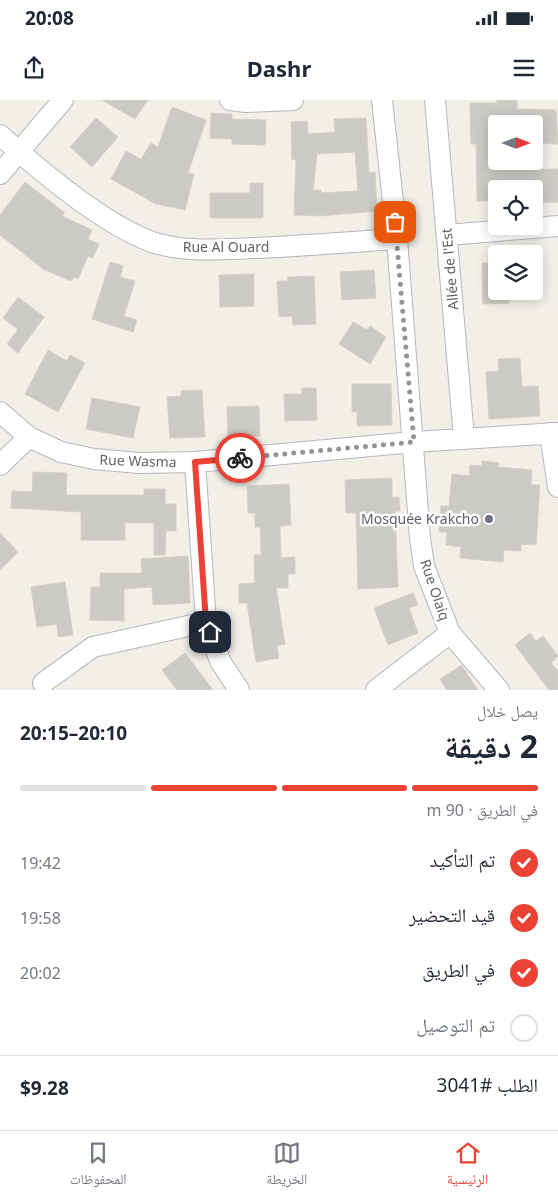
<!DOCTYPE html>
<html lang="ar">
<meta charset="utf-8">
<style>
body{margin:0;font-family:"Noto Sans","Noto Naskh Arabic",sans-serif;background:#f2f2f3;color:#1f2937;direction:rtl;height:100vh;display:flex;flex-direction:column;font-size:19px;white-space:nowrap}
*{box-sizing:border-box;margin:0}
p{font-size:16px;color:#747a83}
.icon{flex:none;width:28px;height:28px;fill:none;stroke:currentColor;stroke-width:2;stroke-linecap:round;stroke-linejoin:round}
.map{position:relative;height:590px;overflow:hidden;direction:ltr}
.side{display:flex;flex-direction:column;background:#fff;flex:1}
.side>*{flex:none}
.needle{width:32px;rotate:90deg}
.tools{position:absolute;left:488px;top:15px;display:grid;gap:10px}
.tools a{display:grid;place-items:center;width:55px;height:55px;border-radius:5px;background:#fff;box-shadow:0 2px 12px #0003;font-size:25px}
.pin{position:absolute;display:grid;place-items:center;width:42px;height:42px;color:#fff;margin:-21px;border-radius:10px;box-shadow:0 2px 8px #0006}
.courier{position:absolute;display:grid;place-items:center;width:50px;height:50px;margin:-25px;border:4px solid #ea4335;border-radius:50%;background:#fff;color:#222;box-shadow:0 1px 6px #0007}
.headline em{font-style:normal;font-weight:700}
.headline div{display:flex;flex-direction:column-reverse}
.headline{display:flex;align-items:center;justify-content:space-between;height:85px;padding:0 20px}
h1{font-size:32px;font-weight:700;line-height:38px}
.bar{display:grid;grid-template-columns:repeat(4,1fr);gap:8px 5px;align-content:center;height:60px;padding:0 20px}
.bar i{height:6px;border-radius:4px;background:#e0e1e3}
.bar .current{background:#ea4335}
.bar p{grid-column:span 4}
.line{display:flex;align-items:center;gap:12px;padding:0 20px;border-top:1px solid #e0e1e3}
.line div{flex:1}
ol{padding:0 20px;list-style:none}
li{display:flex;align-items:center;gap:15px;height:55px}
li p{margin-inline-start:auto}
li .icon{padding:5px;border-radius:50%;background:#ea4335;color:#fff;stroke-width:4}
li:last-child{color:#747a83}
li i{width:28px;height:28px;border:2px solid #e0e1e3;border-radius:50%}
.status{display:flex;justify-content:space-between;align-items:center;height:35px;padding:0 25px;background:#fff;direction:ltr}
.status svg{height:14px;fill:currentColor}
header{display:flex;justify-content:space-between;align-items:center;height:65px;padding:0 20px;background:#fff;font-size:22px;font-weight:700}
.menu{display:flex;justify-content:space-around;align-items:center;height:70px;border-top:1px solid #e0e1e3;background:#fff;font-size:14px;color:#747a83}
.menu a{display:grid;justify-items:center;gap:2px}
.menu .current{color:#ea4335}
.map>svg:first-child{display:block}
.building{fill:#cccac5;stroke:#d6d1c6;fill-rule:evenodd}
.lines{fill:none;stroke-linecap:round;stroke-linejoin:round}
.minor-casing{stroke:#b5b8bc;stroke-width:22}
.minor{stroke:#fff;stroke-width:20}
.done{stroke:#929495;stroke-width:5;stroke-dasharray:0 9}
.route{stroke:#ea4335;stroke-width:6}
.worship-dot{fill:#6b7280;stroke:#fff;stroke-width:2}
.labels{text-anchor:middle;stroke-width:5;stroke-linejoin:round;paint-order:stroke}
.street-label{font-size:14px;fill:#5f6368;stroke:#fff}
.worship-label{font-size:14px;fill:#5b616d;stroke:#fff;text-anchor:end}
</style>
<div class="status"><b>20:08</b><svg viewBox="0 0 49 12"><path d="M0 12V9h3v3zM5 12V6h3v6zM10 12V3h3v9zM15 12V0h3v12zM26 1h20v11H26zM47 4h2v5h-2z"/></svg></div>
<header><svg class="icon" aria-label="menu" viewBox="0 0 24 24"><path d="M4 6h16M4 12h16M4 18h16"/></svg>Dashr<svg class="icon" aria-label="share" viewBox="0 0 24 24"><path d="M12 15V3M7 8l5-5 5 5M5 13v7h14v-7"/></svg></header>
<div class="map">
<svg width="558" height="590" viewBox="0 0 558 590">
<rect width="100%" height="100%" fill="#f1efe8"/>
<path class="building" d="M102,0H148L135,19Z
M497,0H517V9L556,10L558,44L534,43V24H496V62H508V70L558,69V102L534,103V89H496V101H477L476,44H471L470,3H497Z
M172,7L206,20L188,73L194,74L185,110L156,104L111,79L126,51L141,59L151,43L158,47Z
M211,13L232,14V19L266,20L265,45L232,44V39L210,38Z
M96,18L118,37L92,67L70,47Z
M366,18L369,73L375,72L377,111L320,116L294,115L296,59L292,60L291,22L307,21L308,34L335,32L334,19ZM355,52L358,91L321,93V90H313L317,54Z
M25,82L65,113L62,116L92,130L88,139L99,144L93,158L88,156L78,179L74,177L71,181L43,169L0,135V115Z
M250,83H263V118H210V93H250Z
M110,162L123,166L120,177L135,181L124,216L137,220L133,232L92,219Z
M482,163H496V191H508L509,203L483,204Z
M374,170L376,198L342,200L340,172Z
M254,174V206L220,207L219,175Z
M314,176L316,224L293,225L292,216L279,217L277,181H288L287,177Z
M18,197L44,217L18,253L7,244L18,229L3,218Z
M353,222L367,230L370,226L386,237L370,264L339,244Z
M48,250L67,261L70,255L85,263L58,312L25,294Z
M520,258L522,287L538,286L540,316L489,319L486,272L499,271L498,259Z
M352,284H391L392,325L357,326V312H352Z
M302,288H316L317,320L285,321L284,294H302Z
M202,290L205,337L170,338L167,297L181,296V291Z
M92,298L140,307L133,338L86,329Z
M259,306L260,336L228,337L227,307Z
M482,361L499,363L498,367L532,370L531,385H540L536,445L521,444V451L504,450L503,462L460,458L461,447L446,445L447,432H439L441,406H449L452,374L469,376L470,365L482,366Z
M33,372L67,373L66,395H144V389H165V404H176V431H166L165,455H154V423H125V440H81V412L11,408L12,391L32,392Z
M392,378V397H399L400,411H395L398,487L358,489L356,413H346L345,380Z
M289,384L291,425L280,426L281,458L295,457V474H288V488H276L285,544L277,546L279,558L256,562L247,503H239V484L255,483L254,455H261L260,427H255V413H248L247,386Z
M0,433L18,452L0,470Z
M188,456L190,503L153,505L152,487L124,489V521L90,520L91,487H100V473H142L141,459Z
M65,482L73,535L58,537L57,524L37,527L31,487Z
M413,493L418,505L409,508L418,533L388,545L374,508Z
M530,533L536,541L543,536L558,556L551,563L558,571V590H549L515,545Z
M185,553L213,590H177L162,570Z
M462,565V566L478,590H447L440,579Z"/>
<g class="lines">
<g class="minor-casing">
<path id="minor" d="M230,0L246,2L293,0
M382,0L397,139L420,438L424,466L450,533L499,590
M435,0L464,338
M0,35C39,70 103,124 152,142C185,153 222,149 257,148C304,146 350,142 397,139
M0,74L63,0
M447,135L558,126
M0,312L29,337L61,352L94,359L139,363L195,362L414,342L558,333
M550,333L558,387
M195,362L206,522L220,561L239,590
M0,365L29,337
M43,583L93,547L206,522
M376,590L450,533"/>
</g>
<use href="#minor" class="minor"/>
</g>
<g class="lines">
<path class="done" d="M240,358L414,342L395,122"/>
<path class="route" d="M210,532L206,522L195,362L240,358"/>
</g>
<circle class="worship-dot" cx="489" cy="419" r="5"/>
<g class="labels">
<g class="street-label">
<text x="226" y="152">Rue Al Ouard</text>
<text transform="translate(450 169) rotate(-95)" y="5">Allée de l'Est</text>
<text transform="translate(138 361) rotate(2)" y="5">Rue Wasma</text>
<text transform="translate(435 490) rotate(71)" y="5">Rue Olaiq</text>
</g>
<g class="worship-label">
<text x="479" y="424">Mosquée Krakcho</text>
</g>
</g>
</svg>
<div class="tools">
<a><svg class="needle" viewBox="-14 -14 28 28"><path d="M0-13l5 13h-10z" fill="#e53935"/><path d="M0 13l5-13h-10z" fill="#747a83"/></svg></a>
<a><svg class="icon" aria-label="locate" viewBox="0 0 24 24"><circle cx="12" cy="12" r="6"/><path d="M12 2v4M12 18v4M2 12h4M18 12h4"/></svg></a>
<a><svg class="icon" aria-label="layers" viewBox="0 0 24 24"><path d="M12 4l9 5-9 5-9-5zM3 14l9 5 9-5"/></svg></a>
</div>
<div class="pin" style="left:395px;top:122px;background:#ea580c"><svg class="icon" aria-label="bag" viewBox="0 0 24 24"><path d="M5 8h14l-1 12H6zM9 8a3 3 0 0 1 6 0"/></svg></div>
<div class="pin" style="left:210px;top:532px;background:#1f2937"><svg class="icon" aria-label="home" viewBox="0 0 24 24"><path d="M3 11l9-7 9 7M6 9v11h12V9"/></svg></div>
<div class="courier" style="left:240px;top:358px"><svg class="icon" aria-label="bike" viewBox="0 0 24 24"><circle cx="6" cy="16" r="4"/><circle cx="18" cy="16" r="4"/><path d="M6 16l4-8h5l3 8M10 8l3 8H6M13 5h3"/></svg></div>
</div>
<section class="side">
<div class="headline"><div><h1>2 دقيقة</h1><p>يصل خلال</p></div><em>20:10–20:15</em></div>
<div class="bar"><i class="current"></i><i class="current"></i><i class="current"></i><i></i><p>في الطريق · 90 m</p></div>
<ol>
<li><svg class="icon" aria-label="check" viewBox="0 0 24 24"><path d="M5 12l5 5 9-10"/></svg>تم التأكيد<p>19:42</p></li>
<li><svg class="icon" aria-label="check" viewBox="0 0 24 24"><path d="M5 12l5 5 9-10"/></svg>قيد التحضير<p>19:58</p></li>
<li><svg class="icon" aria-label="check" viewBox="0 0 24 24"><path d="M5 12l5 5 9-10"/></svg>في الطريق<p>20:02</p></li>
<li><i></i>تم التوصيل</li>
</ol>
<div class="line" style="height:65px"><div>الطلب #3041</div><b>$9.28</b></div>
</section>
<nav class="menu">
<a class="current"><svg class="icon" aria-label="home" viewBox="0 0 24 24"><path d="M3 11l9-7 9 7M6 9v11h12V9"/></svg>الرئيسية</a>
<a><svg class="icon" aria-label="map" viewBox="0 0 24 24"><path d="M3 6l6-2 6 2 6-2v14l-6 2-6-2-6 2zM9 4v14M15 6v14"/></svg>الخريطة</a>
<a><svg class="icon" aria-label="saved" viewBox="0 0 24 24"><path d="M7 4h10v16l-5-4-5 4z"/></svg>المحفوظات</a>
</nav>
